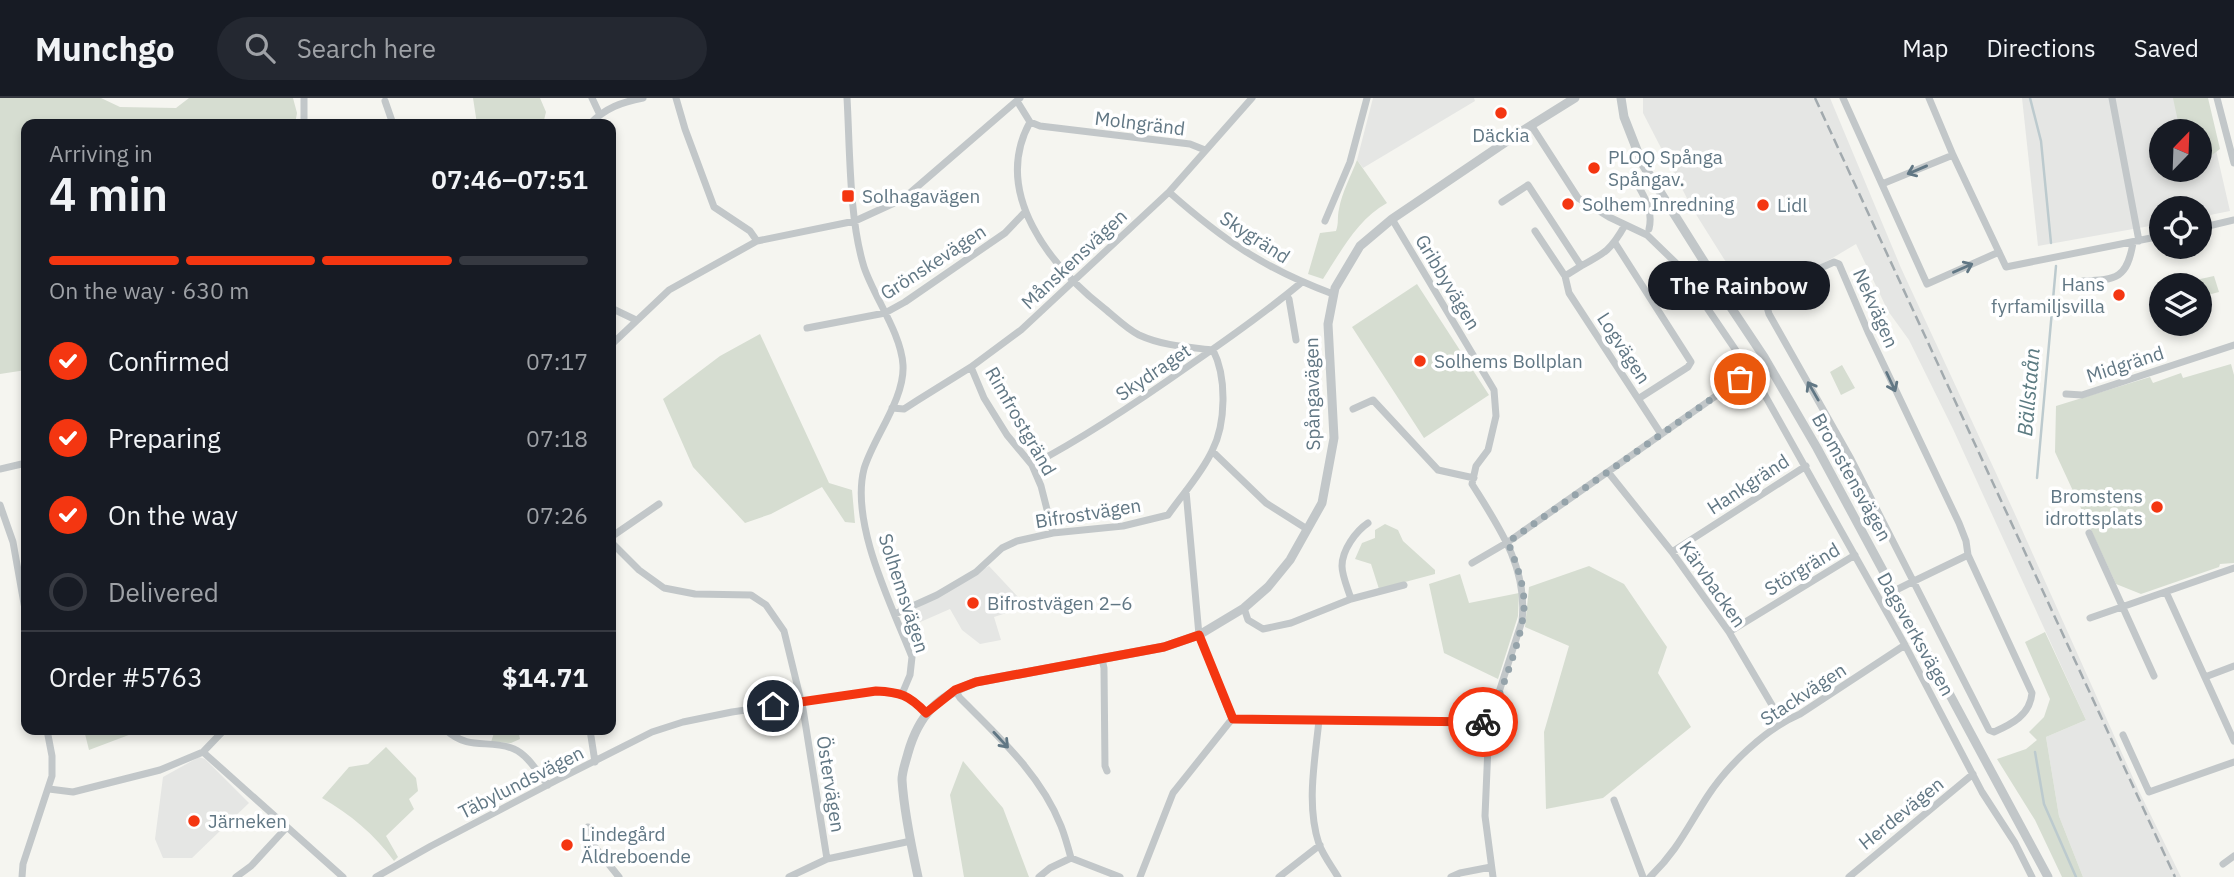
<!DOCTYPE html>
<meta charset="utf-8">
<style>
body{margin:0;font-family:"IBM Plex Sans",sans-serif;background:#242831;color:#f1f3f6;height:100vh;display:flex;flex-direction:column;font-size:26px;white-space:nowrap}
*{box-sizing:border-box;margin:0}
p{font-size:23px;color:#9ea1a6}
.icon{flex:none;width:38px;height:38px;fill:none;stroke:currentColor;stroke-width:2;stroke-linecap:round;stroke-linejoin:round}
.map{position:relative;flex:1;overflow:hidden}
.sheet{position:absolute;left:21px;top:21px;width:595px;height:616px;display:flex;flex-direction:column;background:#171b24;border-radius:14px;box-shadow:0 4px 10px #0003}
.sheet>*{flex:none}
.needle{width:46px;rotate:23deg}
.buttons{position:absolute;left:2149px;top:21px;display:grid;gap:14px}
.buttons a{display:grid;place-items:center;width:63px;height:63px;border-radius:50%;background:#171b24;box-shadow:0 4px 10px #0003;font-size:35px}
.pin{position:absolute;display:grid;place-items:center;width:60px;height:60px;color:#fff;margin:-30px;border:4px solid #fff;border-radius:50%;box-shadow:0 2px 7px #0007}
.courier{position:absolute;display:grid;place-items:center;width:70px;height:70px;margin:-35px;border:5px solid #f43611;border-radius:50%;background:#fff;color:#222;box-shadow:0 2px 9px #0007}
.bubble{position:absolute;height:49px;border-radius:24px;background:#171b24;box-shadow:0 4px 10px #0003;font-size:23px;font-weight:600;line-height:49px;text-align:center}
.overview em{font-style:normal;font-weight:600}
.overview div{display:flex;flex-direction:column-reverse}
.overview{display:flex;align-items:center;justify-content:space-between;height:119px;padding:0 28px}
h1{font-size:46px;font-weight:600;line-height:52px}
.bar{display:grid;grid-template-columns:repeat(4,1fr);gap:10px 7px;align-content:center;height:84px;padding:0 28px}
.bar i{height:9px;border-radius:5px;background:#363941}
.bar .active{background:#f43611}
.bar p{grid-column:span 4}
.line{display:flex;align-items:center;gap:18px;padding:0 28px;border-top:2px solid #363941}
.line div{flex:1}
ol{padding:0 28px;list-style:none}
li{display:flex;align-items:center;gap:21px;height:77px}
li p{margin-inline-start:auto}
li .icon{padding:7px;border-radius:50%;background:#f43611;color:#fff;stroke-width:4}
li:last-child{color:#9ea1a6}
li i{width:38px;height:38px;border:4px solid #363941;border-radius:50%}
header{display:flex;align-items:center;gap:42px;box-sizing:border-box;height:98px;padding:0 35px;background:#171b24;border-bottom:2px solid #363941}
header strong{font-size:33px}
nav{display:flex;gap:38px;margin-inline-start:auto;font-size:24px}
.search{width:490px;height:63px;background:#242831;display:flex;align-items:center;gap:18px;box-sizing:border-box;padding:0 24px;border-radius:38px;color:#9ea1a6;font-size:26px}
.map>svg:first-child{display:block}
.built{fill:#e5e6e4;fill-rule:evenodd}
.green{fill:#d6ddd1}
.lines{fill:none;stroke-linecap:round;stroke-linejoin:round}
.stream{stroke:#bccace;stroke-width:2.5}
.minor{stroke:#c2c7c9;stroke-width:7}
.tertiary{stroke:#c2c7c9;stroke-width:9}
.rail{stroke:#a2aaae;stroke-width:2.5;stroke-dasharray:10 5;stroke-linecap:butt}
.oneway{stroke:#617784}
.done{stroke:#95a3aa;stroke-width:7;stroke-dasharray:0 12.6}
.route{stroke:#f43611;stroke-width:9}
.poi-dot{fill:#f43611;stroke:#fff;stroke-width:2.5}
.labels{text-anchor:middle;stroke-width:7;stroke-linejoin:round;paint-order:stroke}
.street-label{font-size:19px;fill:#617784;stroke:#fff}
.poi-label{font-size:19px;fill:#617784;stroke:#fff;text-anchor:start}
.water-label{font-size:21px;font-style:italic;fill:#5c7b82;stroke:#fff}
</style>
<header>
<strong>Munchgo</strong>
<div class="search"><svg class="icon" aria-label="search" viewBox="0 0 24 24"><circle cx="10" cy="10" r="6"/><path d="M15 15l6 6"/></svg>Search here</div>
<nav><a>Map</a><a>Directions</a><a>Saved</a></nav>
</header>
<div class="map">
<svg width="2234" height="779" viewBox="0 0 2234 779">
<rect width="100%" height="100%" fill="#f5f5f0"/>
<path class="built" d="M1373,0H1474L1475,3L1363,70L1357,62Z
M1643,0H1830L1901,170L2014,414L2138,691L2181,779H2083L2059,718L2046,639L2086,622L1953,331L1909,242L1888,213L1856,146L1757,205L1724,161L1692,110L1643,15Z
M2022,0H2204L2230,113L2200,119V110H2161V126L2038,148ZM2161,33H2200V72H2161Z
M989,468L1019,500L1022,510L994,519L1001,542L980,546L962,532L950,511L909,529V515Z
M199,659L205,661L249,705L192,760H163L155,741L163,679Z"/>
<path class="green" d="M0,0H101L120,9L176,10L189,0H293L297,15L295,26H26V272L0,276Z
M473,0H540L546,14L543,26H477Z
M2173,0H2208L2220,51L2200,66V33H2180Z
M1357,62L1387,105C1358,121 1341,153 1323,181L1308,176L1320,135L1336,133C1339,125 1337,119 1339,111C1342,94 1351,78 1357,62Z
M2214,178L2219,194L2200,199V187H2192L2191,183Z
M1417,186L1489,297L1424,340L1352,229Z
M760,236L829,385L852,392L855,425L845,424L822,389L771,416L745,425L693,369L663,301L720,258Z
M2231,266L2234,277V465L2220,466L2219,469L2141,496L2116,486L2055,354L2056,308L2150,279L2153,285L2181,275L2183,280Z
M1842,267L1855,290L1841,297L1830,274Z
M1385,426L1398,432L1403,443L1435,472V476L1379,491L1371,466L1355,461L1362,445L1375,440V432Z
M1589,468L1624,486L1667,549L1658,575L1691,629L1603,700L1546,711L1544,634L1569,548L1525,529L1529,489Z
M1460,476L1469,505L1519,495L1518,518L1498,581L1444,555L1429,486Z
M2045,534L2086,622L2046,639L2059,718L2083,779H2062L2035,722L1997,661L2026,651L2037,642L2029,634L2044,619L2050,601L2025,544Z
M84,632H142L89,652Z
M495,632H518L520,641L511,645L491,644Z
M386,649L416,680L418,693L409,701L414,711L386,738L398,759L394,763C375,737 350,716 322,700L349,669L368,666Z
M963,663L1003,710L1029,779H964L950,697Z"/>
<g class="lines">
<path class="stream" d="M2030,0L2041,43L2051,145
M2037,380L2056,168
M2035,654L2044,706L2076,779"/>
<path class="minor" d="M304,0V26
M592,0L600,17
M676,0L685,31L714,109L750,133L757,143
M847,0C850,51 849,121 864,169C874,199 901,235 903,267C905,301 873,340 864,371C850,426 892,508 912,559L910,577L902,596
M1843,0L1927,186L1999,154
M1929,0L1953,57L2006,169L2161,138
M2112,0L2139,143
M2217,0L2234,65
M385,3L393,26
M1030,24L1040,28L1190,46L1205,52
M590,26C605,10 622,4 643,0
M1531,27L1578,100L1609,119L1647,137L1678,167L1758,285L1905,547L1982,694L2015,745L2032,779
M1632,77C1642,95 1654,110 1649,131
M1882,86L1953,57
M1169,94C1223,142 1265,171 1333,196
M1502,104L1528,87L1581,168C1605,155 1611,152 1625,127
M1392,121L1494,292L1496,318L1488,352L1476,368L1472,386C1499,429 1528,470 1522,523L1489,625L1485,718L1493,779
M1325,123L1350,64L1367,0
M2200,130L2234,122
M1535,133L1565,178L1581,168
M1615,145L1691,264L1688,269L1638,301
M1565,178L1569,195L1661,336
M2083,183C2117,182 2127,180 2133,145
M1761,187L1769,216L1851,361L1989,632L1994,634C2012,626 2030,617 2032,595L1968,457L1912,484L1894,493
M1762,188L1770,193L1834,164L1839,166L1869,236L1959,425L1966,443L1968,457
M1286,197L1289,201L1296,242
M611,210L636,222
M807,230L885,215L905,204L1005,135L1025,114
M611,247L669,192L757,143L855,123L903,101L1020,0
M971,269L984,300L1007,337L1032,367L1041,388L1053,435
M2066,296L2082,297L2234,247
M892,310L904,311L918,302L971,269L1021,232L1169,94L1252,0
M1353,311L1373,302L1438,372L1474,380
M1212,353L1266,405L1307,431
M1032,367C1087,338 1139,303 1190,267C1228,241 1266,214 1302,184
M0,371L26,365
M1608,374L1672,454L1729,534L1782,624
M1186,393L1199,537L1232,621
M0,407L13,444L26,517
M2089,435L2154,578
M611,439L659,406
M611,444L639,472L664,490L695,496L751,497L766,507L784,533L803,611L827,761
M1672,454L1806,368
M1472,465L1508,444L1750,274
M2166,494L2234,643
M1351,501L1404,487
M1244,510L1248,522L1263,531L1291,525L1351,501C1348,491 1342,478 1342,468C1342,452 1356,433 1368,425
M895,516L937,497L976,474L1002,450L1017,443L1053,435L1123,428L1168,417C1182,397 1202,375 1212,353C1226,326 1227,279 1213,252C1188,249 1163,248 1139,237C1127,231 1116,220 1105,211C1051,169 991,95 1030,24L1017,3
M2090,520L2234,470
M1729,534L1855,457
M1102,561L1104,570L1105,668L1107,673
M2205,579L2234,568
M955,592L960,600C998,638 1041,677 1061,728C1065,738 1068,749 1071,760
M1232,621L1489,625
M1319,622C1315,662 1306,707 1319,746C1323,757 1332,769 1338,779
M446,632C471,654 488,640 514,651C528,657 538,675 548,687
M590,632L595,664
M2123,637L2149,694L2234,664
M203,654L343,779
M49,691L73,694L160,672L203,654L224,632
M1614,702L1643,779
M588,729L590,743L619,779
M1071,760L1120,779
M2223,766L2234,758
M22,779L23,766L52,678V658L47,632
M236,779L251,768L287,729
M376,779L431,748L557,682L652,634L683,624L732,614L876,593L902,596L917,606L926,615
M789,779L827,761L911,743
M1039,779L1050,770L1071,760
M1140,779L1173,695L1232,621
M1279,779L1320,747
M1451,779L1460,775L1491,769
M1650,779C1677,753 1687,730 1707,699C1727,668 1765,631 1800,616L1905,547
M1849,779L1973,676"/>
<path class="tertiary" d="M1621,0L1624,19L1642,65L1708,170L1718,190L1764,259L1817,350L2048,779
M918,779C911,747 904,714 902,682C902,673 906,663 908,655C919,616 938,598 976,584L1164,549L1199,537L1244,510L1268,489L1290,462L1322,405L1334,340L1328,226L1335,190L1360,148L1392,121L1522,33L1575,0"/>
<path class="rail" d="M1815,0L2175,779"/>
</g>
<defs><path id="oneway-shaft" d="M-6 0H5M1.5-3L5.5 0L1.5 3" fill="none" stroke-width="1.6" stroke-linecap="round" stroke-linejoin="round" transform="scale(1.75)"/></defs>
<g class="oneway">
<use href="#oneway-shaft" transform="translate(1917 72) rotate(157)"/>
<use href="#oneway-shaft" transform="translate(1963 170) rotate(-24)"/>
<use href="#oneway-shaft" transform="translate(1891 284) rotate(65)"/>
<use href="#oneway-shaft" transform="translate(1813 293) rotate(-120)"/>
<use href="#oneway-shaft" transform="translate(1001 642) rotate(47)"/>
</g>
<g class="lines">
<path class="done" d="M1483,624L1489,625C1500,594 1526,533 1524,503C1523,482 1515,463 1508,444L1740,281"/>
<path class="route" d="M773,608L876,593C900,594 909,597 926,615L955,592L976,584L1164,549L1199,537L1233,621L1483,624"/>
</g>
<g class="poi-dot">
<circle cx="1501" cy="15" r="7"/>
<circle cx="1594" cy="70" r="7"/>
<rect x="841" y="91" width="14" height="14" rx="3.5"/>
<circle cx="1568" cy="106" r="7"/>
<circle cx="1763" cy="107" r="7"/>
<circle cx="2119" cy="197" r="7"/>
<circle cx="1420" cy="263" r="7"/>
<circle cx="2157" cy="409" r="7"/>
<circle cx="973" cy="505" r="7"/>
<circle cx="194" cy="723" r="7"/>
<circle cx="567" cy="747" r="7"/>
</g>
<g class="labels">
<g class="street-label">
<text transform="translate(1140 25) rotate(7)" y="7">Molngränd</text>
<text transform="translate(1255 139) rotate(33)" y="7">Skygränd</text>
<text transform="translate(1074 161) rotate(-43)" y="7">Månskensvägen</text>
<text transform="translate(933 164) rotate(-33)" y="7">Grönskevägen</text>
<text transform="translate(1448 184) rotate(59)" y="7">Gribbyvägen</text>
<text transform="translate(1876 210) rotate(66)" y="7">Nekvägen</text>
<text transform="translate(1624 250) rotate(57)" y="7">Logvägen</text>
<text transform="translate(2125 266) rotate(-18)" y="7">Midgränd</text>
<text transform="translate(1153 274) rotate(-34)" y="7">Skydraget</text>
<text transform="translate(1312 296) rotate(-91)" y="7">Spångavägen</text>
<text transform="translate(1021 323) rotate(60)" y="7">Rimfrostgränd</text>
<text transform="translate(1852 379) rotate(61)" y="7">Bromstensvägen</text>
<text transform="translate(1748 386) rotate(-33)" y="7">Hankgränd</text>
<text transform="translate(1088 415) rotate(-9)" y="7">Bifrostvägen</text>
<text transform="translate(1802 471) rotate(-31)" y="7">Störgränd</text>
<text transform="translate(1713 486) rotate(55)" y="7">Kärvbacken</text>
<text transform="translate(904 495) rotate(72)" y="7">Solhemsvägen</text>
<text transform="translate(1916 536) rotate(61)" y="7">Dagsverksvägen</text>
<text transform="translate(1803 596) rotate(-33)" y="7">Stackvägen</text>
<text transform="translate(521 684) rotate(-27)" y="7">Täbylundsvägen</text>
<text transform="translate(831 686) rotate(81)" y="7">Östervägen</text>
<text transform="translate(1901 715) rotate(-39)" y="7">Herdevägen</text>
</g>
<g class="poi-label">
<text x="1501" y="44" text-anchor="middle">Däckia</text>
<text x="1608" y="66">PLOQ Spånga<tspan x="1608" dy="22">Spångav.</tspan></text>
<text x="862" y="105">Solhagavägen</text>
<text x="1582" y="113">Solhem Inredning</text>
<text x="1777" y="114">Lidl</text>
<text x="2105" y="193" text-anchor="end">Hans<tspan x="2105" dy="22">fyrfamiljsvilla</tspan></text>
<text x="1434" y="270">Solhems Bollplan</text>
<text x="2143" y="405" text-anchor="end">Bromstens<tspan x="2143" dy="22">idrottsplats</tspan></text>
<text x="987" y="512">Bifrostvägen 2–6</text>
<text x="208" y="730">Järneken</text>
<text x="581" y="743">Lindegård<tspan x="581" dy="22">Äldreboende</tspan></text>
</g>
<g class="water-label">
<text transform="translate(2029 294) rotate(-85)" y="7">Bällstaån</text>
</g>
</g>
</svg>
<div class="buttons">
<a><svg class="needle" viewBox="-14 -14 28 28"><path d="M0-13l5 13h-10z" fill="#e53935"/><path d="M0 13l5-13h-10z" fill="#9ea1a6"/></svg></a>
<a><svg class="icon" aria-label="locate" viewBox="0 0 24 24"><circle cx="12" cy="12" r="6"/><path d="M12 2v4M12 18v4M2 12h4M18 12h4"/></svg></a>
<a><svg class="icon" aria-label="layers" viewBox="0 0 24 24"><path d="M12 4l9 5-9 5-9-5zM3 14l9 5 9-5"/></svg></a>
</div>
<div class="pin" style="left:1740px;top:281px;background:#ea580c"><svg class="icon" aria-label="bag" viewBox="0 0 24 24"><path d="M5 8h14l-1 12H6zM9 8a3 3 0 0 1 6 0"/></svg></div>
<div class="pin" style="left:773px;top:608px;background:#1f2937"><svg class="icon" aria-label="home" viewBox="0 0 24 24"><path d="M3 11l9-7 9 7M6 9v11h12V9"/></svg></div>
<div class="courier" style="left:1483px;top:624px"><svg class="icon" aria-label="bike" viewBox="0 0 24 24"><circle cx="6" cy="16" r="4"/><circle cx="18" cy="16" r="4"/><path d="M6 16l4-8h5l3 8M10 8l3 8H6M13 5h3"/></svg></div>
<div class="bubble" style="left:1648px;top:163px;width:182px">The Rainbow</div>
<section class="sheet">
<div class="overview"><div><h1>4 min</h1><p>Arriving in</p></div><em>07:46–07:51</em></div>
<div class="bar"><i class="active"></i><i class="active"></i><i class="active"></i><i></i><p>On the way · 630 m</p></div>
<ol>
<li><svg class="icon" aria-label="check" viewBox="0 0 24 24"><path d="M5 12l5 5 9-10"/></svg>Confirmed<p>07:17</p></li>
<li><svg class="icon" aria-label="check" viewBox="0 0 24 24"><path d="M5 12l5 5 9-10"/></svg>Preparing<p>07:18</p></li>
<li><svg class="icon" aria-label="check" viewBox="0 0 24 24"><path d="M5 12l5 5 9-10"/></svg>On the way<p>07:26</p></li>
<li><i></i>Delivered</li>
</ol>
<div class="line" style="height:91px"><div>Order #5763</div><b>$14.71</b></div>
</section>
</div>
